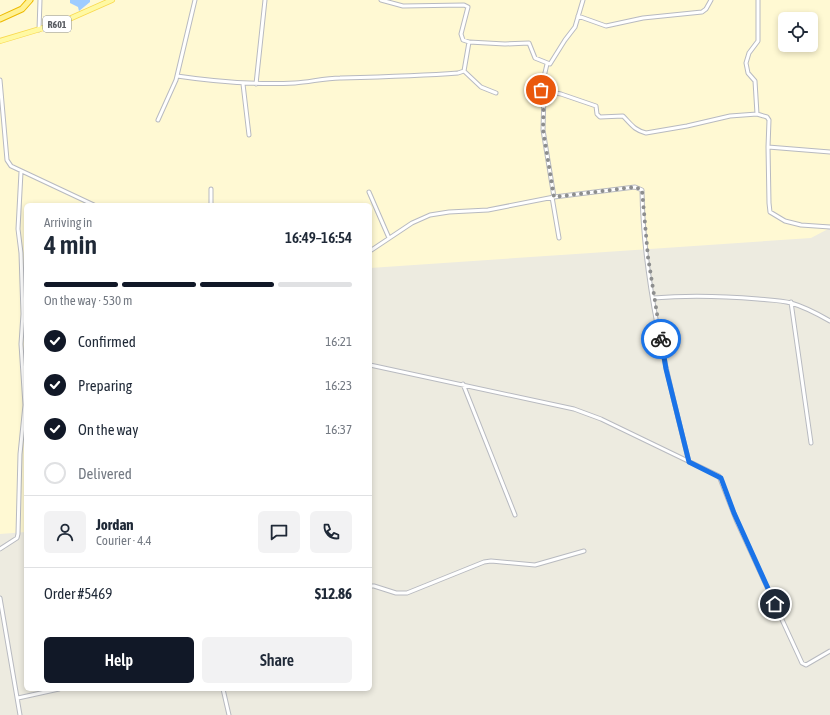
<!DOCTYPE html>
<meta charset="utf-8">
<style>
body{margin:0;font-family:"Asap Condensed",sans-serif;background:#f2f2f3;color:#1f2937;height:100vh;display:flex;flex-direction:column;font-size:15px;white-space:nowrap}
*{box-sizing:border-box;margin:0}
p{font-size:13px;color:#747a83}
.icon{flex:none;width:22px;height:22px;fill:none;stroke:currentColor;stroke-width:2;stroke-linecap:round;stroke-linejoin:round}
.map{position:relative;flex:1;overflow:hidden}
.panel{position:absolute;left:24px;top:203px;width:348px;height:488px;display:flex;flex-direction:column;background:#fff;border-radius:6px;box-shadow:0 2px 6px #0003}
.panel>*{flex:none}
.buttons{position:absolute;left:778px;top:12px;display:grid;gap:8px}
.buttons a{display:grid;place-items:center;width:40px;height:40px;border-radius:6px;background:#fff;box-shadow:0 2px 6px #0003;font-size:20px}
.pin{position:absolute;display:grid;place-items:center;width:34px;height:34px;color:#fff;margin:-17px;border:2px solid #fff;border-radius:50%;box-shadow:0 1px 4px #0007}
.courier{position:absolute;display:grid;place-items:center;width:40px;height:40px;margin:-20px;border:3px solid #1a73e8;border-radius:50%;background:#fff;color:#222;box-shadow:0 1px 5px #0007}
.headline em{font-style:normal;font-weight:600}
.headline div{display:flex;flex-direction:column-reverse}
.headline{display:flex;align-items:center;justify-content:space-between;height:68px;padding:0 20px}
h1{font-size:26px;font-weight:600;line-height:30px}
.bar{display:grid;grid-template-columns:repeat(4,1fr);gap:6px 4px;align-content:center;height:48px;padding:0 20px}
.bar i{height:5px;border-radius:3px;background:#e0e1e3}
.bar .selected{background:#111827}
.bar p{grid-column:span 4}
.line{display:flex;align-items:center;gap:10px;padding:0 20px;border-top:1px solid #e0e1e3}
.line div{flex:1}
.round{display:grid;place-items:center;flex:none;width:42px;height:42px;border-radius:6px;background:#f2f2f3}
ol{padding:0 20px;list-style:none}
li{display:flex;align-items:center;gap:12px;height:44px}
li p{margin-inline-start:auto}
li .icon{padding:4px;border-radius:50%;background:#111827;color:#fff;stroke-width:4}
li:last-child{color:#747a83}
li i{width:22px;height:22px;border:2px solid #e0e1e3;border-radius:50%}
.action{display:flex;gap:8px;margin-top:auto;padding:8px 20px}
.action a{flex:1;height:46px;border-radius:6px;background:#111827;color:#fff;font-size:16px;font-weight:600;line-height:46px;text-align:center}
.action a+a{background:#f2f2f3;color:#1f2937}
.map>svg:first-child{display:block}
.commercial{fill:#fff9d3;fill-rule:evenodd}
.water{fill:#9eccff}
.lines{fill:none;stroke-linecap:round;stroke-linejoin:round}
.minor-casing{stroke:#b8bac0;stroke-width:5}
.primary-casing{stroke:#f9d94e;stroke-width:6}
.trunk-casing{stroke:#edb900;stroke-width:7}
.minor{stroke:#fff;stroke-width:3}
.primary{stroke:#fff9a3;stroke-width:4.5}
.trunk{stroke:#fff294;stroke-width:5}
.done{stroke:#8d8e8e;stroke-width:4;stroke-dasharray:0 7.2}
.route{stroke:#1a73e8;stroke-width:5}
.labels{text-anchor:middle;stroke-width:3.5;stroke-linejoin:round;paint-order:stroke}
.shield{fill:#fff;stroke:#8b8d91;stroke-width:1}
.shield-label{font-size:10px;font-weight:bold;fill:#595c62}
</style>
<div class="map">
<svg width="830" height="715" viewBox="0 0 830 715">
<rect width="100%" height="100%" fill="#edebe0"/>
<path class="commercial" d="M0,0H830V228L811,238L370,268V205H26V532L0,534ZM785,19H811V45H785Z"/>
<path class="water" d="M70,0H90V2L79,11L78,7L70,3Z"/>
<g class="lines">
<g class="minor-casing">
<path id="minor" d="M758,0V41L749,53L746,63L748,73L755,81L757,114L767,117L769,120L768,147L830,152
M578,16L606,26L643,18L702,12L706,9L711,0
M39,30L40,0
M469,42L505,44L529,43L535,58L550,64L565,40L575,27L583,0
M547,64L541,90L561,94L596,106L597,114L600,117L623,116C631,124 634,130 646,133L687,126L730,116L757,114
M464,71L481,87L496,93
M177,76C217,82 253,85 295,83C310,82 325,78 340,78C379,77 419,76 458,73L464,71L469,42L463,40L461,34L468,7L464,5L403,6L381,0
M0,80L7,160L11,166L94,205
M243,84L249,135
M256,84L265,0
M544,92L543,130L554,197L635,187L642,190C643,281 667,375 689,462
M158,120L176,80L195,0
M768,147L769,203L770,212L785,221L801,225L830,227
M369,192L389,238
M552,197L559,238
M211,205V189
M370,251L412,223L430,215L449,212L488,210L554,197
M653,298C688,295 723,296 758,299C769,300 781,300 791,303C805,307 818,314 830,321
M791,302L811,443
M370,365L574,409L601,419L719,476L737,522L802,663L806,665L830,651
M463,384L515,515
M0,549L17,538L18,534L20,454L25,405L21,344L23,314L21,253L18,229L21,172
M370,586H374L396,593H407L484,562L491,561L535,565L584,551
M0,598L20,715
M223,689L229,715
M18,698L59,689"/>
</g>
<g class="primary-casing">
<path id="primary" d="M0,41L60,23L112,0"/>
</g>
<g class="trunk-casing">
<path id="trunk" d="M0,19L22,9L30,0"/>
</g>
<use href="#minor" class="minor"/>
<use href="#primary" class="primary"/>
<use href="#trunk" class="trunk"/>
</g>
<g class="lines">
<path class="done" d="M541,90L544,92L543,130L554,197L635,187L642,190L648,257L661,339"/>
<path class="route" d="M661,339L666,369L689,462L721,478L734,513L775,604"/>
</g>
<g class="labels">
<rect class="shield" x="43" y="16" width="28" height="16" rx="3"/>
<g class="shield-label">
<text x="57" y="28">R601</text>
</g>
</g>
</svg>
<div class="buttons">
<a><svg class="icon" aria-label="locate" viewBox="0 0 24 24"><circle cx="12" cy="12" r="6"/><path d="M12 2v4M12 18v4M2 12h4M18 12h4"/></svg></a>
</div>
<div class="pin" style="left:541px;top:90px;background:#ea580c"><svg class="icon" aria-label="bag" viewBox="0 0 24 24"><path d="M5 8h14l-1 12H6zM9 8a3 3 0 0 1 6 0"/></svg></div>
<div class="pin" style="left:775px;top:604px;background:#1f2937"><svg class="icon" aria-label="home" viewBox="0 0 24 24"><path d="M3 11l9-7 9 7M6 9v11h12V9"/></svg></div>
<div class="courier" style="left:661px;top:339px"><svg class="icon" aria-label="bike" viewBox="0 0 24 24"><circle cx="6" cy="16" r="4"/><circle cx="18" cy="16" r="4"/><path d="M6 16l4-8h5l3 8M10 8l3 8H6M13 5h3"/></svg></div>
<section class="panel">
<div class="headline"><div><h1>4 min</h1><p>Arriving in</p></div><em>16:49–16:54</em></div>
<div class="bar"><i class="selected"></i><i class="selected"></i><i class="selected"></i><i></i><p>On the way · 530 m</p></div>
<ol>
<li><svg class="icon" aria-label="check" viewBox="0 0 24 24"><path d="M5 12l5 5 9-10"/></svg>Confirmed<p>16:21</p></li>
<li><svg class="icon" aria-label="check" viewBox="0 0 24 24"><path d="M5 12l5 5 9-10"/></svg>Preparing<p>16:23</p></li>
<li><svg class="icon" aria-label="check" viewBox="0 0 24 24"><path d="M5 12l5 5 9-10"/></svg>On the way<p>16:37</p></li>
<li><i></i>Delivered</li>
</ol>
<div class="line" style="height:72px"><a class="round"><svg class="icon" aria-label="person" viewBox="0 0 24 24"><circle cx="12" cy="8" r="4"/><path d="M4 21q1-7 8-7t8 7"/></svg></a><div><b>Jordan</b><p>Courier · 4.4</p></div><a class="round"><svg class="icon" aria-label="chat" viewBox="0 0 24 24"><path d="M4 5h16v11H9l-5 4z"/></svg></a><a class="round"><svg class="icon" aria-label="phone" viewBox="0 0 24 24"><path d="M5 4h4l2 5-3 2q2 4 5 5l2-3 5 2v4C11 20 4 13 5 4z"/></svg></a></div>
<div class="line" style="height:52px"><div>Order #5469</div><b>$12.86</b></div>
<div class="action"><a>Help</a><a>Share</a></div>
</section>
</div>
